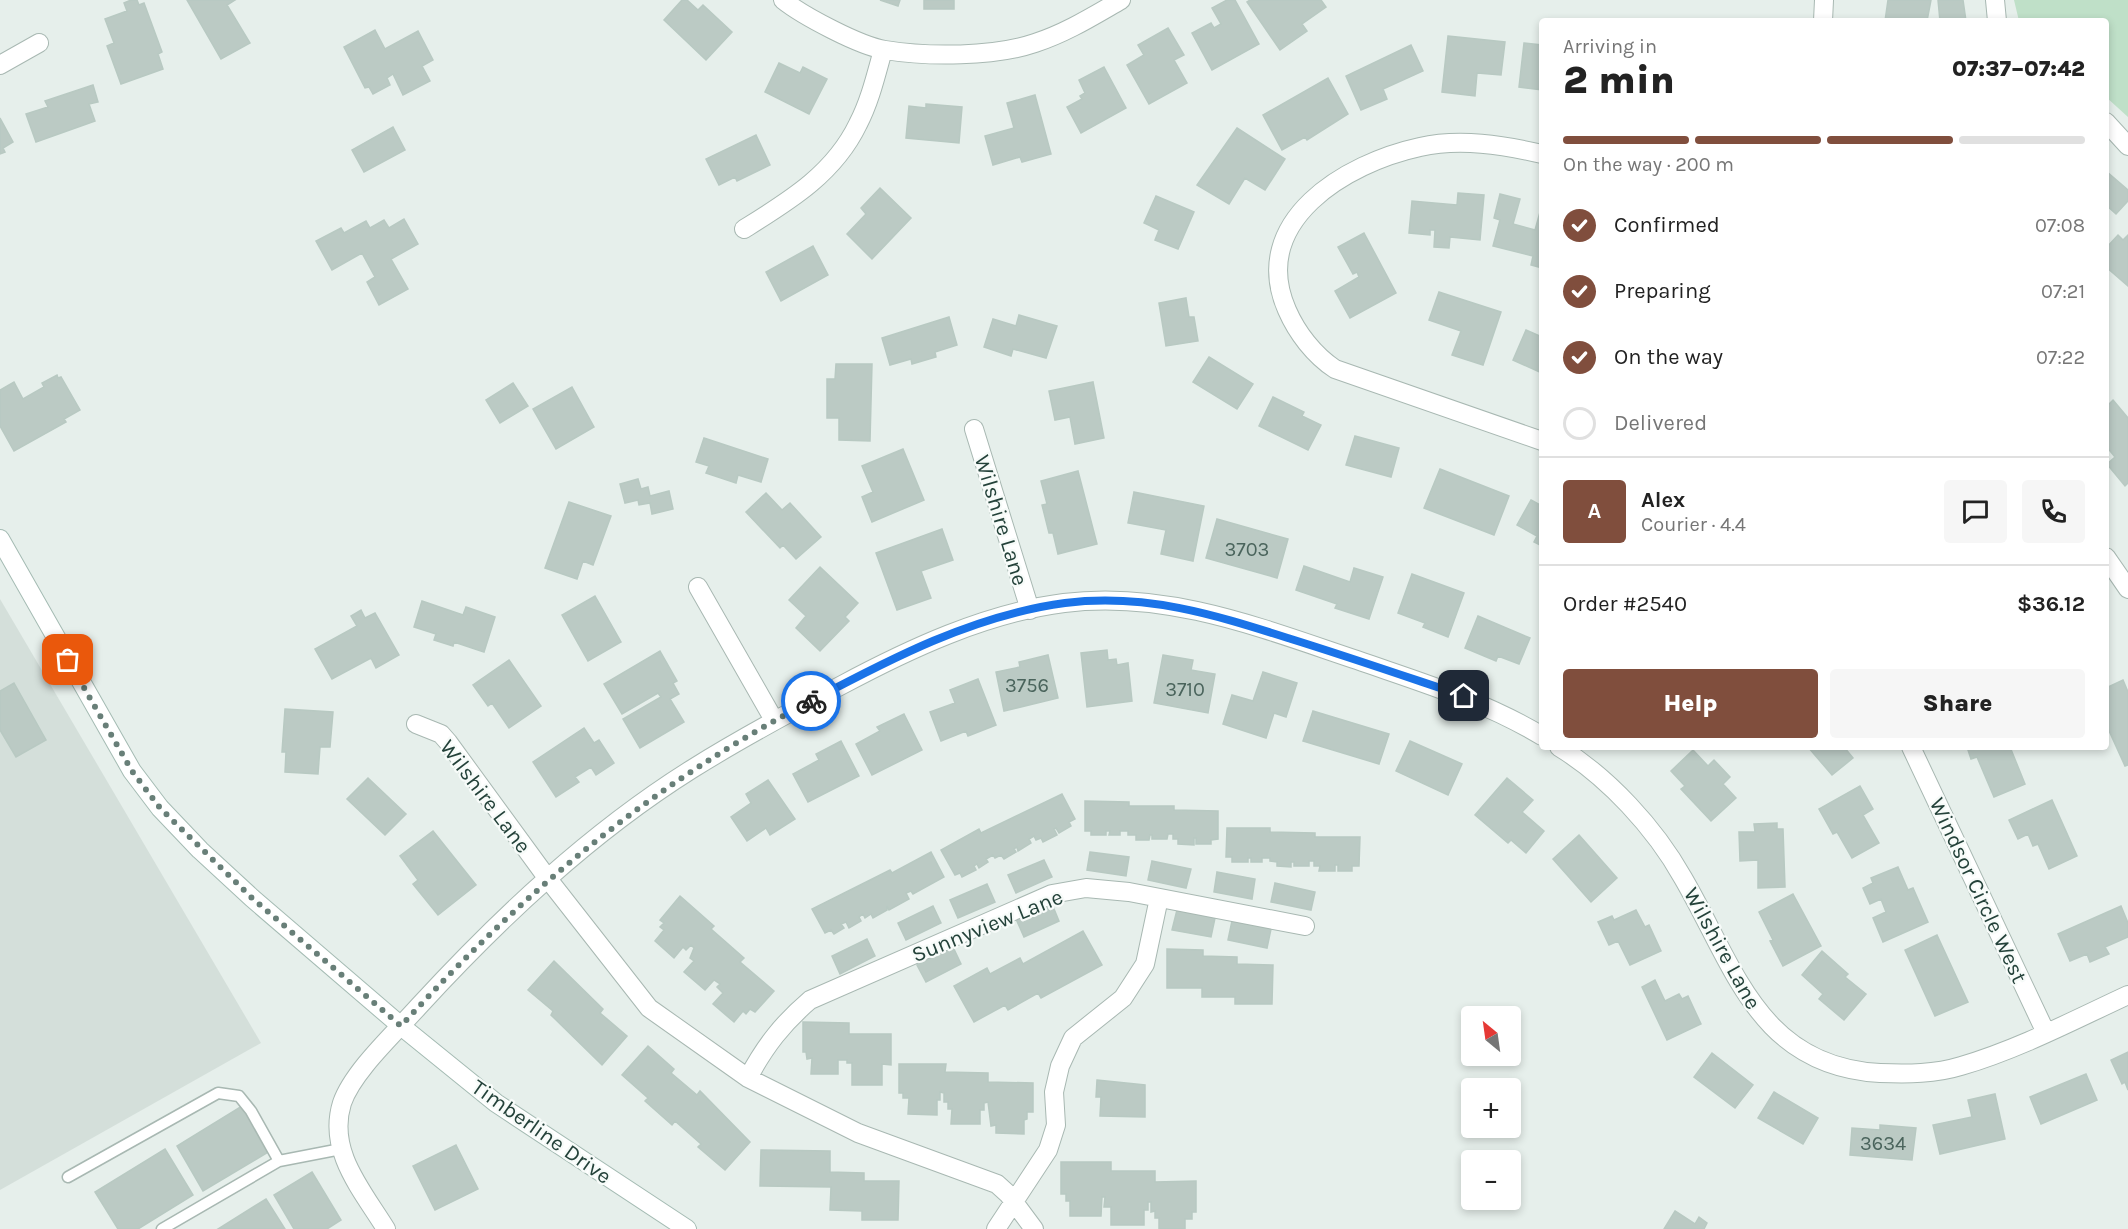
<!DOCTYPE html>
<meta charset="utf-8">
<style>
body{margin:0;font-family:Karla,sans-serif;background:#f6f6f6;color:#222;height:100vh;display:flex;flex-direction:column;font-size:22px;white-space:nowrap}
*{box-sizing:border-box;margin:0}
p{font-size:20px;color:#767676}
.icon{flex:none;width:33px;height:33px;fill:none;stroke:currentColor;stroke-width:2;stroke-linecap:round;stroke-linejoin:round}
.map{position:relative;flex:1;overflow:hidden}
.details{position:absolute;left:1539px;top:18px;width:570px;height:732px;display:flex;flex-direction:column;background:#fff;border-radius:6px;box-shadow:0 3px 9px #0003}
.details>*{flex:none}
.needle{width:39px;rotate:331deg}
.controls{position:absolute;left:1461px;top:1006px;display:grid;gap:12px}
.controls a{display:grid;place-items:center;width:60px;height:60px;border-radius:6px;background:#fff;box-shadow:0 3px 9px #0003;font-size:30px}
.pin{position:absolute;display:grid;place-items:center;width:51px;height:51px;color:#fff;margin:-26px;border-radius:12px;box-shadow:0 3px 9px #0006}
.courier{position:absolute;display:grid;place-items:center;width:60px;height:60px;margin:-30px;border:4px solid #1a73e8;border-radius:50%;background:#fff;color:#222;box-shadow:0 2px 8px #0007}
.overview em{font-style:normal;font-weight:800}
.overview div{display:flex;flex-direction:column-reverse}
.overview{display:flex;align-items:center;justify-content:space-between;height:102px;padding:0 24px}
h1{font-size:39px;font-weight:800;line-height:45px}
.bar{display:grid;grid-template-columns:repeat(4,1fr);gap:9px 6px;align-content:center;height:72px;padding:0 24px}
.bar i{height:8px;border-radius:4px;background:#e0e0e0}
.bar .on{background:#804e3d}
.bar p{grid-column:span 4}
.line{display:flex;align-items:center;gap:15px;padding:0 24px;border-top:2px solid #e0e0e0}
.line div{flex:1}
.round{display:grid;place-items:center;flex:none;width:63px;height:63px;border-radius:6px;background:#f6f6f6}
ol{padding:0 24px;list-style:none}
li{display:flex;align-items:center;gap:18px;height:66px}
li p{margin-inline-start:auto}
li .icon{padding:6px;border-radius:50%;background:#804e3d;color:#fff;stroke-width:4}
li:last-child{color:#767676}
li i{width:33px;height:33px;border:3px solid #e0e0e0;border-radius:50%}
.cta{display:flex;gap:12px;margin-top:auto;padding:12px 24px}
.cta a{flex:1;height:69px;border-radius:6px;background:#804e3d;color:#fff;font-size:24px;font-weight:800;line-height:69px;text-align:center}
.cta a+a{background:#f6f6f6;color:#222}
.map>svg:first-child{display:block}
.built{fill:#d4dfda}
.green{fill:#bfe0c8}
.building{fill:#bbcac4;stroke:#b8c9c2;stroke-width:1.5}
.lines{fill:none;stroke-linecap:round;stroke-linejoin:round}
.lane-casing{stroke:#a8b8b2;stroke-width:13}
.street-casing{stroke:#a8b8b2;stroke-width:20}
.secondary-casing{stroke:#a4bbb3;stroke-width:20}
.lane{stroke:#fff;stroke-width:10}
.street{stroke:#fff;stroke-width:18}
.secondary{stroke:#fff;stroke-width:18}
.done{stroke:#687f78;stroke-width:6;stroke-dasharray:0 10.8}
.route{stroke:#1a73e8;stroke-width:8}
.labels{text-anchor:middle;stroke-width:4.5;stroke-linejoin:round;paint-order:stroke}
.number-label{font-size:20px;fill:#4a645c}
.street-label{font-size:22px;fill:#24423a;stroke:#f7fbf9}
</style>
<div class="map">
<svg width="2128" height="1229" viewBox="0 0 2128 1229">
<rect width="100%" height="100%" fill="#e6efeb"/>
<path class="built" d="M0,599L261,1043L0,1190Z"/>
<path class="green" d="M2014,0H2128V117L2106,97V21H2019Z"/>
<path class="building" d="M131,0H137L139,5L144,3L162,52L158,54L163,69L121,84L107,46L114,43L105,19L127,11L124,3Z
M187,0H235L227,5L250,43L221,59Z
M682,0H687L698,10L703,5L732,32L706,60L664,20Z
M880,0H900L898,6Z
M924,0H954V9H924Z
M1227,0H1235L1259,44L1212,70L1192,33L1211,23L1214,28L1221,24L1212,8Z
M1250,0H1321L1326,7L1302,24L1307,31L1280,50L1247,2Z
M1888,0H1931L1927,21H1885Z
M1938,0H1963L1966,21H1940Z
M1168,28L1184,55L1174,60L1187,83L1149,104L1127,65L1144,55L1138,45Z
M375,30L385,49L418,31L433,60L422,66L430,81L403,95L393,74L387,78L390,85L373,94L369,87L365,88L344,47Z
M1448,36L1505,42L1501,75L1477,73L1475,96L1442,92Z
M1524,43L1542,45V90L1519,87Z
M1411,45L1423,71L1383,89L1387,99L1361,110L1346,76Z
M779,63L800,73L803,67L827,79L809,114L765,92Z
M1104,67L1126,108L1081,133L1067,107L1082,99L1080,96L1085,93L1079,80Z
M1328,78L1348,114L1307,140L1305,137L1282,150L1263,115Z
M93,85L98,102L89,104L95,121L36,142L26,114L48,107L45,101Z
M1035,95L1051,154L1022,162L1020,157L993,165L985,136L1014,128L1007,103Z
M926,104L962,107L959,143L906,138L909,106L926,108Z
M0,118L13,142L3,148L5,152L0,154Z
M393,127L405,150L364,172L352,150Z
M1237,128L1285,159L1265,190L1245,178L1229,204L1197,185Z
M756,135L770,165L737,181L735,177L719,185L706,159Z
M2106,171L2128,190V201L2116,214L2106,205Z
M880,188L911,218L872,259L847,234L866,214L861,208Z
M1458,193L1484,195L1480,240L1450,237L1449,248L1434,247L1435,230H1430V235L1409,233L1412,201L1457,205Z
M1500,194L1520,199L1513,224L1535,230L1542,205V268L1531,265L1533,256L1493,246L1500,220L1494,218Z
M1156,196L1194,212L1178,249L1155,240L1159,230L1144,223Z
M404,219L418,244L391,259L408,289L379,305L367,282L375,277L362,253L332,270L316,241L341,228L344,233L366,221L370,228L384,220L389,228Z
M1364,233L1396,293L1350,318L1335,291L1359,277L1357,272L1353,274L1338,247Z
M2118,235L2123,240L2128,235V286L2106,267V248Z
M813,246L828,275L781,301L766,272Z
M1439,292L1501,312L1483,365L1452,355L1461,331L1429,320Z
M1186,298L1189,317H1194L1198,341L1166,346L1159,303Z
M1019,315L1057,326L1046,358L1013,349L1011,356L984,347L993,319L1016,326Z
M949,317L957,345L935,352L936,357L912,364L911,359L890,365L882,338Z
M1526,330L1542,337V373L1513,360Z
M1209,357L1253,384L1237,409L1193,382Z
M836,364H872L870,441L839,440V418H827V379H835Z
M57,375L58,378L61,377L80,410L64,419L66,422L14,451L0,426V390L14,382L23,399L44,387L42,383Z
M1093,382L1104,438L1075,444L1070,417L1055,420L1049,391Z
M513,383L528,406L500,423L486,400Z
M572,387L594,427L556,449L533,409Z
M1273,397L1304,412L1302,416L1321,425L1308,450L1259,426Z
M2113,400L2128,418V483L2125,486L2107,464L2115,457L2106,446V407Z
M1355,436L1399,448L1391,477L1346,465Z
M704,438L768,459L761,482L738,475L736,483L706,473L709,466L696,462Z
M903,449L924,500L872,522L862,497L873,492L862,466Z
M1440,469L1509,496L1494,535L1424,508Z
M1078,471L1097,544L1058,554L1053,533H1049L1042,505L1047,504L1041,481Z
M638,479L641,489L648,487L650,496L669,491L673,509L652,514L650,503L639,505L638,500L625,503L620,484Z
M1134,492L1204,506L1193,561L1161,554L1166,530L1128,523Z
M766,493L782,510L790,503L821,537L796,559L783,545L780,548L746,512Z
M1531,500L1542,506V546L1534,542L1537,536L1517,525Z
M569,502L611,516L593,565L583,561L577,579L545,568Z
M1217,519L1288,539L1277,578L1206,558Z
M942,529L953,560L921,571L931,598L897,610L876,553Z
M1304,566L1350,582L1354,568L1383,577L1369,619L1335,608L1337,604L1296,590Z
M820,567L858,603L845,617L849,621L820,651L796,628L806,616L789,600Z
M1412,574L1464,593L1448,637L1423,627L1425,623L1398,613Z
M595,596L621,642L588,661L562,615Z
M422,601L463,615L466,607L495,617L484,652L454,642L453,646L434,640L436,634L414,627Z
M361,610L365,618L375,613L399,655L376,668L371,658L332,679L315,649L357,626L351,616Z
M1478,616L1530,638L1519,664L1498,656L1496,661L1465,648Z
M1107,650L1108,660L1116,659L1117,665L1128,663L1132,701L1087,707L1081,653Z
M660,651L677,681L673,683L679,694L670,699L684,722L640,748L623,719L661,697L658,693L622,714L604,684Z
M1048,655L1058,698L1004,711L996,672L1020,667L1019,662Z
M1163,655L1193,660L1191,670L1215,674L1208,713L1154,703Z
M509,660L541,706L509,728L492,703L488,706L473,685Z
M1263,672L1297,683L1286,717L1274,713L1266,738L1223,724L1232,695L1253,701Z
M978,679L996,725L968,736L966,731L941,741L930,712L955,703L950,690Z
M2123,680L2128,692V765L2125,766L2106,724V688Z
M14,683L46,740L16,757L0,730V691Z
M285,709L333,712L330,747H320L318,774L285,772L286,752H282Z
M1313,711L1389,734L1379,764L1303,741Z
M904,714L922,750L872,775L856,744L880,731L877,727Z
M584,728L594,743L599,740L614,763L596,775L591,767L575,777L579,782L556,797L533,762Z
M841,741L859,776L808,802L793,774L819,760L816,754Z
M1410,741L1462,764L1448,795L1396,771Z
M1808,747H1844L1853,758L1832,775Z
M1967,747H2010L2025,784L1994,797L1977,757L1971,759Z
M1693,750L1708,766L1714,760L1730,777L1723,784L1736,798L1711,821L1681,789L1685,786L1671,771Z
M368,778L406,814L385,835L347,799Z
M1507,778L1533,800L1522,812L1544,831L1526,853L1511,840L1508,843L1475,815Z
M768,780L795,819L770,835L766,828L747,841L731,817L751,803L746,794Z
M1860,786L1873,809L1863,815L1879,843L1852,858L1837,832L1833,834L1819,809Z
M1062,794L1075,819L1069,822L1071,826L1059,833L1056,828L1054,829L1057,835L1043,842L1041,838L1036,840L1034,836L1029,839L1031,843L1018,851L1017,847L1014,849L1016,852L1004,859L1001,855L995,858L993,855L986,859L988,862L979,868L977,864L974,866L976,870L962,877L960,873L955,875L941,850L979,829L981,833Z
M2052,800L2077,856L2049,869L2038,844L2033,846L2028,834L2018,839L2009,820Z
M1085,801L1129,802V806H1174V810L1218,811V839L1211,840V844H1196V838H1194V845L1178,844V839H1173V834H1168L1167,839H1152V835H1150L1149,840H1136V835H1128V831H1120V835H1109L1110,831H1106V835H1091V831H1085Z
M1777,823V829H1783L1785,887L1758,888V860L1740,861L1739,832H1755L1754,824Z
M1227,828H1270V832L1315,833V837H1360L1359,866H1352V871H1338V865H1335V871H1319L1320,866H1314V861H1309V866H1294V862H1291V867L1277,866V862L1270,861V858H1262V862H1251V858H1248V862H1232V857H1226Z
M433,831L476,885L438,915L413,884L418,880L400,856Z
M1579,835L1617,878L1591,902L1553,859Z
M931,852L944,877L913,894L911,891L906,893L909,899L889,910L887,906V910L873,918L871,914L865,918L863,914L859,917L861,921L849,928L846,922L841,924L844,928L834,934L831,930L825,933L812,909L890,870L892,873Z
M1090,852L1129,857L1126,876L1087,870Z
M1044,860L1052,877L1016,893L1008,875Z
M1152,861L1191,869L1186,888L1148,880Z
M1898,867L1908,890L1913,888L1928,922L1883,942L1873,918L1886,912L1881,899L1870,904L1863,888L1873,883L1871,878Z
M1217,872L1255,879L1252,899L1214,892Z
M1275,883L1315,892L1311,910L1271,902Z
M987,884L995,902L958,918L950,900Z
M1793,894L1821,946L1783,966L1770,941L1773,940L1759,912Z
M680,896L714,926L711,929L744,958L740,962L774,991L755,1012L750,1009L746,1014L743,1011L734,1022L713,1004L723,993L717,987L720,984L714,980L705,990L684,972L694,961L690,958L694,948L691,945L686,950L683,947L674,958L655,941L664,930L660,927L664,923L660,920Z
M1052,904L1059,921L1024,937L1016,919Z
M933,906L941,923L906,940L898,923Z
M2121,906L2128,923V937L2105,947L2109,954L2090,962L2087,954L2070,961L2058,934Z
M1177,910L1215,918L1211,937L1172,930Z
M1636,910L1645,927L1649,925L1661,951L1630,965L1618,941L1609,945L1598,922L1612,916L1614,920Z
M1232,921L1271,929L1267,948L1228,940Z
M1083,931L1102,965L1041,998L1038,993L1008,1010L1005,1005L974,1022L954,986L987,968L990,974L1020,958L1023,964Z
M1937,935L1968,1002L1935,1016L1905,950Z
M867,939L875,956L840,974L832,956Z
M953,947L961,964L926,982L917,965Z
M1167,949L1203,950V956L1237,957V964L1273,965L1272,1004H1235V997H1202V988H1167Z
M1822,951L1848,974L1845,977L1866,994L1844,1020L1819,999L1823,994L1802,975Z
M554,961L603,1009L600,1013L627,1036L602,1065L551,1015L553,1011L528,990Z
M1655,980L1665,1001L1679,994L1682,999L1688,996L1701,1024L1667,1040L1642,987Z
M803,1022L849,1023V1034H891V1065L882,1064V1085H852V1063H847V1060H838V1074H811L812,1058L807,1059L806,1052H803Z
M648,1046L674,1069L671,1073L697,1095L700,1091L750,1142L725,1170L698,1147L701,1144L675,1121L672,1125L645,1101L648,1098L622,1075Z
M2128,1052V1090L2125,1082L2122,1084L2111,1060Z
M1712,1053L1753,1085L1735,1108L1694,1077Z
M899,1064H946L945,1072L988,1073V1082L1033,1083V1112H1027V1119L1024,1120V1134L996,1133V1125L991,1126L988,1102L984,1103V1110H980V1124H951L952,1109H948V1102H944V1093L940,1092V1100H937V1115L908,1114L909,1098H903V1093H899Z
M2086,1074L2097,1100L2041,1124L2030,1097Z
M1097,1080L1145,1085V1117L1100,1116L1101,1097H1096Z
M1774,1092L1818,1118L1803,1144L1758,1118Z
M1995,1094L2005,1139L1940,1154L1933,1125L1972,1117L1968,1100Z
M242,1106L270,1151L203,1191L177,1146Z
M1880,1125L1916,1128L1912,1160L1850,1155L1852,1128L1880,1130Z
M456,1145L478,1189L435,1210L413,1166Z
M165,1149L193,1195L138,1229H118L95,1192Z
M761,1150L830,1151V1172L864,1173V1181H899L898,1220H862V1211L830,1210L831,1187L760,1186Z
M1061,1162H1111V1171H1155V1182L1196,1181V1212H1192V1219H1185V1229H1159V1218H1155V1211L1151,1212V1202H1148V1210H1144V1225H1111V1207H1104L1105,1197H1102L1101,1216H1070V1201H1066V1194H1061Z
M312,1172L341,1220L327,1229H294L274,1195Z
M266,1199L285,1229H218Z
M1675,1211L1695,1224L1699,1217L1707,1223L1704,1229H1664Z"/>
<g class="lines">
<g class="lane-casing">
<path id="lane" d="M68,1177L218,1093L239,1096L251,1111L279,1161
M162,1229L279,1161L341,1149"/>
</g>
<g class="street-casing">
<path id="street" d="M783,0C803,16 860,46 885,50C928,57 994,57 1035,43C1066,33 1093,16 1121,0
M1995,0L1997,21
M1823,21L1824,0
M0,65L39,43
M2106,122L2128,146
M1542,154C1503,145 1460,138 1420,147C1346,163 1248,221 1287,310C1297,333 1314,355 1335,369L1542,441
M744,229C789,201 834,174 858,124C870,101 876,75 883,50
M974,429L1030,610
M2106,557L2128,589
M698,587L774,720
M416,724L441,734L448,742L548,879L649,1008L748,1078L858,1133L997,1184L1008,1194L1034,1229
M1559,747C1608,777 1655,828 1683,878C1735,967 1758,1066 1880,1073C1908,1074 1935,1074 1961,1066C2019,1049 2074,1020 2128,995
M1911,747L2046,1033
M748,1078C765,1046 783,1023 810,1000L1052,894L1086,888L1129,892L1305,926
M386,1229C362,1190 327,1151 342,1103C353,1071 396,1032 419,1006C500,918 590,833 692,769C740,739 790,712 840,686C909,649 986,613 1064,603C1166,590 1261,628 1357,660C1420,682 1484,701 1542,736
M996,1229L1048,1150L1056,1125L1054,1092L1060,1066L1073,1038L1123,998L1145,964L1159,898"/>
</g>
<g class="secondary-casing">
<path id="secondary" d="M0,539L132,771L160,808L200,850L252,898L401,1026L496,1103L687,1229"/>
</g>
<use href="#lane" class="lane"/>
<use href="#street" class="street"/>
<use href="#secondary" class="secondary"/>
</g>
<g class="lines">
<path class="done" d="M68,660L132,771L160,808L252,898L401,1026C524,891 649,786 811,701"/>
<path class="route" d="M811,701C890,659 974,615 1065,603C1147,593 1215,615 1291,639C1349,657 1407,677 1464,696"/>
</g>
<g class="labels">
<g class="number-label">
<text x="1247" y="556">3703</text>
<text x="1027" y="692">3756</text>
<text x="1185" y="696">3710</text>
<text x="1883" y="1150">3634</text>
</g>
<g class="street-label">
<text transform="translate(1002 520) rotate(73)" y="8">Wilshire Lane</text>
<text transform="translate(486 796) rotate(53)" y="8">Wilshire Lane</text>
<text transform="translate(1979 890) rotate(65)" y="8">Windsor Circle West</text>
<text transform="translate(987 925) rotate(-22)" y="8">Sunnyview Lane</text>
<text transform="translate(1723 948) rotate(61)" y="8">Wilshire Lane</text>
<text transform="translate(542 1131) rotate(35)" y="8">Timberline Drive</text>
</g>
</g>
</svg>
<div class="controls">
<a><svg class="needle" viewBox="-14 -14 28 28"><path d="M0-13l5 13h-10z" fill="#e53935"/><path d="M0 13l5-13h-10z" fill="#767676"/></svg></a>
<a>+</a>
<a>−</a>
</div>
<div class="pin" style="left:68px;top:660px;background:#ea580c"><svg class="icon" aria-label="bag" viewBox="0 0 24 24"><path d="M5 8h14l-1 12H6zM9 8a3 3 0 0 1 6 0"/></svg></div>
<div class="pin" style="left:1464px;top:696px;background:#1f2937"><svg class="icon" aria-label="home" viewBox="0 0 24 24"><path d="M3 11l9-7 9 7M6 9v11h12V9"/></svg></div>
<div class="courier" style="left:811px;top:701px"><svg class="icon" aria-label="bike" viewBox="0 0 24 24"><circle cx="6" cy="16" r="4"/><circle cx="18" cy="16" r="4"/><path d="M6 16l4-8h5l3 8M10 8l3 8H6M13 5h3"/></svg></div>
<section class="details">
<div class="overview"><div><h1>2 min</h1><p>Arriving in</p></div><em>07:37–07:42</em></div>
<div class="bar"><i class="on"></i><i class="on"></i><i class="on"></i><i></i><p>On the way · 200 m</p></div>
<ol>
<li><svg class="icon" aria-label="check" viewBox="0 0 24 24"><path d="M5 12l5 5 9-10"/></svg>Confirmed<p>07:08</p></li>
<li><svg class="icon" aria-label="check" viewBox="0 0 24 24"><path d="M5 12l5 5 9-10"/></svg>Preparing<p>07:21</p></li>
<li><svg class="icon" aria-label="check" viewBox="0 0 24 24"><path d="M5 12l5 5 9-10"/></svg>On the way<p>07:22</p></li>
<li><i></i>Delivered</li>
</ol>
<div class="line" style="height:108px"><b class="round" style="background:#804e3d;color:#fff">A</b><div><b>Alex</b><p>Courier · 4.4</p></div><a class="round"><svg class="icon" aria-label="chat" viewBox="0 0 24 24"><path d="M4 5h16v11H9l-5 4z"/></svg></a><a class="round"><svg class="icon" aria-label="phone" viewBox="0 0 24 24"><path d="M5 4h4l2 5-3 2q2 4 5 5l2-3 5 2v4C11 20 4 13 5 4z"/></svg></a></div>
<div class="line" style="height:78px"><div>Order #2540</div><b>$36.12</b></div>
<div class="cta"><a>Help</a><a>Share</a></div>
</section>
</div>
